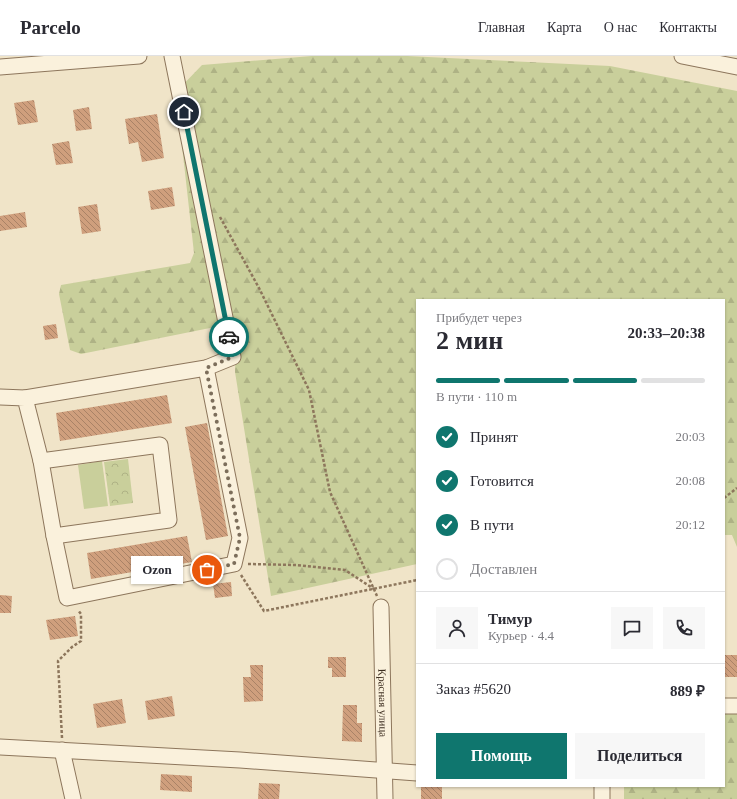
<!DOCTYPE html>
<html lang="ru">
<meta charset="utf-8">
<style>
body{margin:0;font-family:"Times New Roman",serif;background:#f7f7f7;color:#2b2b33;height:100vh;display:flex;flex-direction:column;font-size:15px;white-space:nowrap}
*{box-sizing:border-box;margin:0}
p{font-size:13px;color:#7c7c81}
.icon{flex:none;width:22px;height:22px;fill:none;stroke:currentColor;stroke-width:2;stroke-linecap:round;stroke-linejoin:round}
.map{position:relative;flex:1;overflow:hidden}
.details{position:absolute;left:416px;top:243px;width:309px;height:488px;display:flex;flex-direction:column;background:#fff;border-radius:0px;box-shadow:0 1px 3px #0004}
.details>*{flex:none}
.pin{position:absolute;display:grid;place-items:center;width:34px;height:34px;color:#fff;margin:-17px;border:2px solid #fff;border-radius:50%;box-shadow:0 1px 4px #0007}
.courier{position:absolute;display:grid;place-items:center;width:40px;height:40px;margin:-20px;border:3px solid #0f766e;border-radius:50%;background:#fff;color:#222;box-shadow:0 1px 5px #0007}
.bubble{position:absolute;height:28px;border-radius:0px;background:#fff;box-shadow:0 1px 3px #0004;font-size:13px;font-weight:600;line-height:28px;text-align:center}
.head em{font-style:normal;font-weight:600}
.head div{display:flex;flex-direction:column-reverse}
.head{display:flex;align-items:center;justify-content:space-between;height:68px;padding:0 20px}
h1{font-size:26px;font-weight:600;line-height:30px}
.bar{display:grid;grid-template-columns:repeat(4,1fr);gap:6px 4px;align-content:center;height:48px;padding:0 20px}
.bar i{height:5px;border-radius:3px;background:#e1e1e2}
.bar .current{background:#0f766e}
.bar p{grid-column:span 4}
.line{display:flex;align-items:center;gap:10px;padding:0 20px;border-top:1px solid #e1e1e2}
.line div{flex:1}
.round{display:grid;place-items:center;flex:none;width:42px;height:42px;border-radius:0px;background:#f7f7f7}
ol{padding:0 20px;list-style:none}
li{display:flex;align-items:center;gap:12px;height:44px}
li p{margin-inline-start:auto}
li .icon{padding:4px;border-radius:50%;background:#0f766e;color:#fff;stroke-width:4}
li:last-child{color:#7c7c81}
li i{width:22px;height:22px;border:2px solid #e1e1e2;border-radius:50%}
.cta{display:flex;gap:8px;margin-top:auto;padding:8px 20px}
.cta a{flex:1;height:46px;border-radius:0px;background:#0f766e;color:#fff;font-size:16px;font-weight:600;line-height:46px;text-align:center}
.cta a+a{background:#f7f7f7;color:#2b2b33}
header{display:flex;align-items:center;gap:24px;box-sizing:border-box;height:56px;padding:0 20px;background:#fff;border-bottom:1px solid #e1e1e2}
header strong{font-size:19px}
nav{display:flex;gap:22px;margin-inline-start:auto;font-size:14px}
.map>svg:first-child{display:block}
.forest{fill:url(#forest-firs)}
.park{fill:url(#park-crowns)}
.pitch{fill:#c9cf9b}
.building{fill:url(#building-back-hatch)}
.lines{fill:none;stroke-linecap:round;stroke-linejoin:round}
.minor-casing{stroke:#8d765c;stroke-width:17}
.path{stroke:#8d765c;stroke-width:2.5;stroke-dasharray:3 2;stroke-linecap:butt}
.minor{stroke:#faf1dc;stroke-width:15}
.done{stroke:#7c6e5b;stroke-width:4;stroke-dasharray:0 7.2}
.route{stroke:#0f766e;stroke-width:5}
.labels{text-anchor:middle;stroke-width:3;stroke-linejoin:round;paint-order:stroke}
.street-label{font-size:11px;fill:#3d2e20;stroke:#f7eed8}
</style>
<header>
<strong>Parcelo</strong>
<nav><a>Главная</a><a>Карта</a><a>О нас</a><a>Контакты</a></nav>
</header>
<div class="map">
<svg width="737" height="743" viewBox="0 0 737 743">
<defs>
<pattern id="forest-firs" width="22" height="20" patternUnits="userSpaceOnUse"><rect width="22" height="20" fill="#c9cf9b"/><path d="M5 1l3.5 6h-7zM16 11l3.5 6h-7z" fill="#aeb285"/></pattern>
<pattern id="park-crowns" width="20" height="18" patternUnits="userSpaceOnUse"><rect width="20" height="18" fill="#c9cf9b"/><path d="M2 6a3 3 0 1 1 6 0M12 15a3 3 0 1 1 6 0" fill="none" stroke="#aeb285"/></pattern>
<pattern id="building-back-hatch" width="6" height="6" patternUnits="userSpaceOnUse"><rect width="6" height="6" fill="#cf9f7d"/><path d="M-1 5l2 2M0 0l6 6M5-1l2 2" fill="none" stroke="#a98266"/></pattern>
</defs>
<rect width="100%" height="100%" fill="#f0e4c8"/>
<path class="forest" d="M312,0H407L610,10L737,35V491L732,479H724V244H417V508L271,540L235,316L236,285L210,272L81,298L70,294L59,238L61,229L190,207L194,197L176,36L202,9Z
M724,657H737V743H624V730H724Z"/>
<path class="park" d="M128,403L133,447L110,450L104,406Z"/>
<path class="pitch" d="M102,405L108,450L84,453L78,409Z"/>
<path class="building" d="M34,44L38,66L18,69L14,47Z
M89,51L92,73L76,75L73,54Z
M157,58L164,102L142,106L138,86L129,88L125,63Z
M69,85L73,107L56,109L52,88Z
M172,131L175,150L151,154L148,135Z
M97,148L101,175L82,178L78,151Z
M25,156L27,171L0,175V160Z
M56,268L58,282L45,284L43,270Z
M167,339L172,367L60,385L56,357Z
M207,367L228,480L206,484L185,371Z
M187,480L192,506L91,523L87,497Z
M231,526L232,540L215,542L213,528Z
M0,539L12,540L11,557H0Z
M75,560L78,580L50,584L46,564Z
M724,599H737V621H724Z
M328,601H346V621H332V612H328Z
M250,609H263V645L244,646L243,621H251Z
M172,640L175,660L148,664L145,645Z
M122,643L126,667L97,672L93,648Z
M343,649H357V667H362V686L342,685Z
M161,718L192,720V736L160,734Z
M259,727L280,728L279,743H258Z
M421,730H442V743H421Z"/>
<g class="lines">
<g class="minor-casing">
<g id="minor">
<path d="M682,0L737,11"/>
<path d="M0,11L139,0"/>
<path d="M0,341L25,342L41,405L54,480L67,542L234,508L240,482L206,312"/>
<path d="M25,342L206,312L233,301L172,0"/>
<path d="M41,405L160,389L169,464L54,480"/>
<path id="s1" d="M381,551L385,743"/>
<path d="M724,650H737"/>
<path d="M0,691L240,704L417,717"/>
<path d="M62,694L73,743"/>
<path d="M602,743V730"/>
</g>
</g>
<path class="path" d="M220,161L259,232L309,334L330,436L377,540
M724,442L737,432
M248,508L296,509L345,514L374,533
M241,519L264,555L417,524
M62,682L58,605L72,591L81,585V558L78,554"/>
<use href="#minor" class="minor"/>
</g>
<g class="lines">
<path class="done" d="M207,514L234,508L240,482L206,312L233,301L229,281"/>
<path class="route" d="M184,56L229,281"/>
</g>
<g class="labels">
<g class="street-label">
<text dy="4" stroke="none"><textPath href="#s1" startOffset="96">Красная улица</textPath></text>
</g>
</g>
</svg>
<div class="pin" style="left:207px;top:514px;background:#ea580c"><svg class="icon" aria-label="bag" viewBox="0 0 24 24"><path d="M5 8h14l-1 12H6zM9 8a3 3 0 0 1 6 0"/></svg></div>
<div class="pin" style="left:184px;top:56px;background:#1f2937"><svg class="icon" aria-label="home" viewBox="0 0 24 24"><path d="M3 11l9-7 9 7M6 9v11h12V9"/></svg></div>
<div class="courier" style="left:229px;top:281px"><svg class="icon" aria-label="car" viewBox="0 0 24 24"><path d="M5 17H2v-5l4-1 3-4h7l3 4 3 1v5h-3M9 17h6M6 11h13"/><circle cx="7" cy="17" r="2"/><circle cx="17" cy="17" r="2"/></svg></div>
<div class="bubble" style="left:131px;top:500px;width:52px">Ozon</div>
<section class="details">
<div class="head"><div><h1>2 мин</h1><p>Прибудет через</p></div><em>20:33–20:38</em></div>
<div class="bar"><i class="current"></i><i class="current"></i><i class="current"></i><i></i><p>В пути · 110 m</p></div>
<ol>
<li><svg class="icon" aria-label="check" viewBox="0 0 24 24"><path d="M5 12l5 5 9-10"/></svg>Принят<p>20:03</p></li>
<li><svg class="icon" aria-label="check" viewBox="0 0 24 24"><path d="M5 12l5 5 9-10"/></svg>Готовится<p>20:08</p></li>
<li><svg class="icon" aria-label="check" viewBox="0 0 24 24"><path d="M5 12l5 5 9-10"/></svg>В пути<p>20:12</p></li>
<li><i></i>Доставлен</li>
</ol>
<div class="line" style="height:72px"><a class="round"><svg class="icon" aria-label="person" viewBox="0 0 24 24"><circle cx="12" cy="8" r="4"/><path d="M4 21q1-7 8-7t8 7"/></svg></a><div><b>Тимур</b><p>Курьер · 4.4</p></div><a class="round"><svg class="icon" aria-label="chat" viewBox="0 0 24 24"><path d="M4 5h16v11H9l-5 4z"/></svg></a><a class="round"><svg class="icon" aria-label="phone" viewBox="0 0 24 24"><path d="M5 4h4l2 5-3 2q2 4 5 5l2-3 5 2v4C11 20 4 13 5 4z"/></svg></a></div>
<div class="line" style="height:52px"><div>Заказ #5620</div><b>889 ₽</b></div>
<div class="cta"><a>Помощь</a><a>Поделиться</a></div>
</section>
</div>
